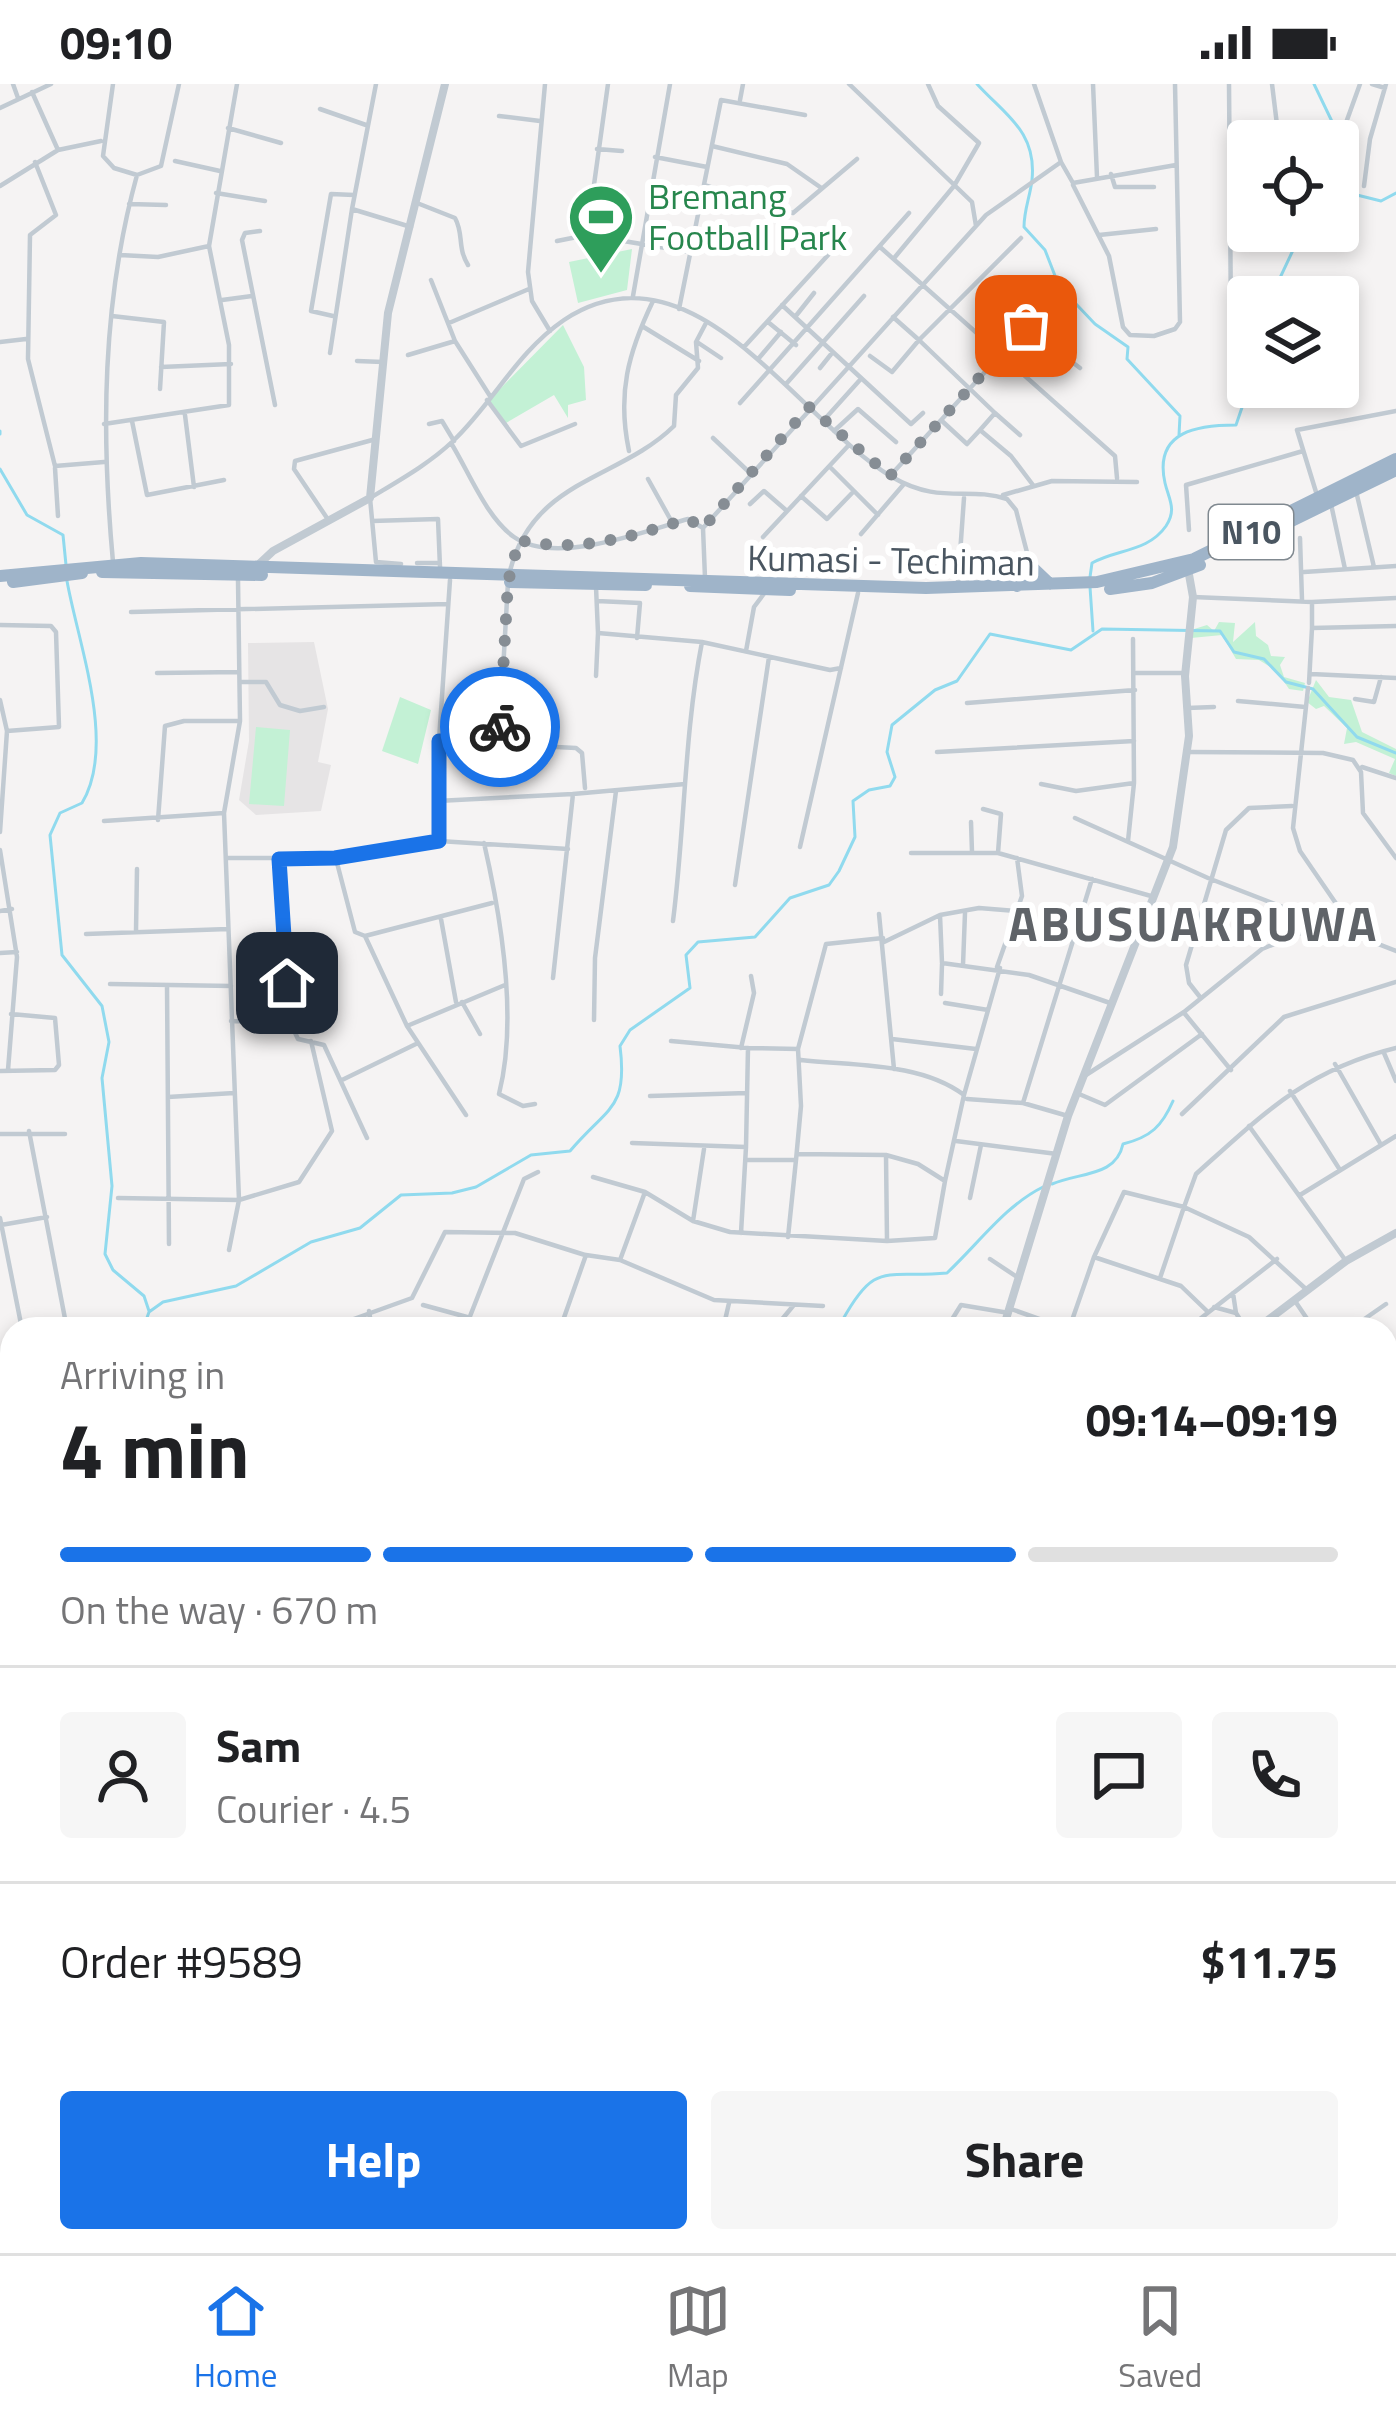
<!DOCTYPE html>
<meta charset="utf-8">
<style>
body{margin:0;font-family:"Titillium Web",sans-serif;background:#f6f6f6;color:#202124;height:100vh;display:flex;flex-direction:column;font-size:45px;white-space:nowrap}
*{box-sizing:border-box;margin:0}
p{font-size:39px;color:#757577}
.icon{flex:none;width:66px;height:66px;fill:none;stroke:currentColor;stroke-width:2;stroke-linecap:round;stroke-linejoin:round}
.map{position:relative;flex:1;overflow:hidden}
.side{position:absolute;left:0px;top:1233px;width:1398px;height:936px;display:flex;flex-direction:column;background:#fff;border-radius:36px 36px 0 0;box-shadow:0 6px 18px #0003}
.side>*{flex:none}
.buttons{position:absolute;left:1227px;top:36px;display:grid;gap:24px}
.buttons a{display:grid;place-items:center;width:132px;height:132px;border-radius:12px;background:#fff;box-shadow:0 6px 18px #0003;font-size:60px}
.pin{position:absolute;display:grid;place-items:center;width:102px;height:102px;color:#fff;margin:-51px;border-radius:24px;box-shadow:0 6px 18px #0006}
.courier{position:absolute;display:grid;place-items:center;width:120px;height:120px;margin:-60px;border:9px solid #1a73e8;border-radius:50%;background:#fff;color:#222;box-shadow:0 3px 15px #0007}
.headline em{font-style:normal;font-weight:700}
.headline div{display:flex;flex-direction:column-reverse}
.headline{display:flex;align-items:center;justify-content:space-between;height:204px;padding:0 60px}
h1{font-size:78px;font-weight:700;line-height:90px}
.bar{display:grid;grid-template-columns:repeat(4,1fr);gap:18px 12px;align-content:center;height:144px;padding:0 60px}
.bar i{height:15px;border-radius:9px;background:#e0e0e0}
.bar .on{background:#1a73e8}
.bar p{grid-column:span 4}
.line{display:flex;align-items:center;gap:30px;padding:0 60px;border-top:3px solid #e0e0e0}
.line div{flex:1}
.round{display:grid;place-items:center;flex:none;width:126px;height:126px;border-radius:12px;background:#f6f6f6}
.action{display:flex;gap:24px;margin-top:auto;padding:24px 60px}
.action a{flex:1;height:138px;border-radius:12px;background:#1a73e8;color:#fff;font-size:48px;font-weight:700;line-height:138px;text-align:center}
.action a+a{background:#f6f6f6;color:#202124}
.status{display:flex;justify-content:space-between;align-items:center;height:84px;padding:0 60px;background:#fff;direction:ltr}
.status svg{height:33px;fill:currentColor}
.menu{display:flex;justify-content:space-around;align-items:center;height:168px;border-top:3px solid #e0e0e0;background:#fff;font-size:33px;color:#757577}
.menu a{display:grid;justify-items:center;gap:6px}
.menu .on{color:#1a73e8}
.map>svg:first-child{display:block}
.education{fill:#e6e4e5}
.green{fill:#c3f1d5}
.lines{fill:none;stroke-linecap:round;stroke-linejoin:round}
.stream{stroke:#90daee;stroke-width:3}
.river{stroke:#90daee;stroke-width:9}
.minor{stroke:#c1cad2;stroke-width:4.5}
.tertiary{stroke:#c1cad2;stroke-width:8}
.secondary{stroke:#c1cbd6;stroke-width:9}
.trunk{stroke:#9fb4c9;stroke-width:12}
.done{stroke:#868d94;stroke-width:12;stroke-dasharray:0 21.6}
.route{stroke:#1a73e8;stroke-width:15}
.labels{text-anchor:middle;stroke-width:12;stroke-linejoin:round;paint-order:stroke}
.shield{fill:#fff;stroke:#808990;stroke-width:3}
.shield-label{font-size:33px;font-weight:bold;fill:#4a5661}
.leisure-label{font-size:36px;fill:#27864d;stroke:#fff;text-anchor:start}
.street-label{font-size:36px;fill:#4a5661;stroke:#fff}
.district-label{font-size:48px;font-weight:bold;letter-spacing:3px;fill:#5f6368;stroke:#fff}
</style>
<div class="status"><b>09:10</b><svg viewBox="0 0 49 12"><path d="M0 12V9h3v3zM5 12V6h3v6zM10 12V3h3v9zM15 12V0h3v12zM26 1h20v11H26zM47 4h2v5h-2z"/></svg></div>
<div class="map">
<svg width="1396" height="2169" viewBox="0 0 1396 2169">
<rect width="100%" height="100%" fill="#f5f3f3"/>
<path class="education" d="M314,558L328,625L318,678L331,681L321,727L256,731L239,716L249,657L248,559Z"/>
<path class="green" d="M632,165L627,206L578,219L569,178Z
M563,241L584,283L586,316L568,321V334L554,311L506,339L489,316Z
M1219,538L1235,539L1233,558L1255,538L1256,552L1268,561L1271,572L1285,573L1280,581L1284,593L1305,599L1303,607L1289,605L1277,587L1259,576L1236,575L1222,551L1191,554V546L1207,541L1214,547Z
M1316,596L1329,613L1351,616L1362,648L1396,665V692L1389,689L1395,675L1356,658L1344,660L1347,644L1324,622L1316,625L1307,618Z
M400,613L431,626L418,680L382,667Z
M256,643L290,646L284,722L249,720Z
M1396,1736L1394,1818L1396,1826L1386,1811V1742Z
M837,2157H1036L1032,2169H823Z
M1047,2157H1201L1237,2169H1044Z"/>
<g class="lines">
<path class="stream" d="M977,0C1005,31 1037,47 1032,96C1030,113 1024,126 1024,143L1045,166L1059,202L1095,240L1128,263L1127,275L1180,332L1179,351
M1314,0L1338,50L1345,108L1338,116
M1345,108L1381,117L1396,109
M1271,213L1302,147
M0,347V350
M0,385L27,431L63,451L66,481
M1090,493L1092,479C1117,465 1148,468 1166,442C1177,425 1169,416 1165,399C1153,346 1200,341 1236,341L1249,303
M67,497C78,559 117,661 82,719L60,729L50,751L62,871L102,922L109,958L102,994L112,1102L105,1170L113,1186L144,1212L149,1227
M1090,503L1093,547
M1052,1100C1080,1088 1116,1093 1123,1060C1151,1053 1162,1042 1173,1017
M143,1245L149,1228L163,1218L236,1202L311,1158L360,1144L401,1111L452,1109L476,1103L531,1071L570,1067C608,1022 628,1026 620,962L630,946L690,904L686,871L698,858L755,853L790,814L829,801L839,787L855,753L853,717L869,706L890,702L895,693L887,668L892,641L935,606L957,597L990,550L1071,566L1102,545L1220,547L1234,568L1264,575L1286,598L1313,605L1357,653L1396,669
M821,1245L830,1235L842,1237C876,1175 885,1195 947,1189C978,1160 1006,1121 1043,1103
M12,1836L7,1854L12,1862
M577,2169L591,2158L625,2157"/>
<path class="river" d="M0,1939L12,1951
M106,2157L114,2169"/>
<path class="minor" d="M13,0L18,14
M113,0L103,72L114,84L137,91L161,82L179,0
M376,0L352,125L411,143
M545,0L528,188L532,217L550,247
M849,0L972,118L976,142
M1034,0L1061,78
M1093,0L1097,93
M1229,0L1231,239
M1272,0L1279,57
M1372,0L1385,4
M32,8L58,66
M740,16L743,0
M0,24L51,0
M320,25L366,41
M499,32L540,37
M1347,36L1360,0
M228,44L281,59
M712,62L787,80L820,103
M597,65L622,67
M655,73L707,83
M175,77L220,87
M35,78L56,131L30,151L28,275L55,382L104,378
M1111,90L1115,103H1154
M704,101L793,129L857,75
M1073,101L1109,172L1123,243L1130,251L1154,252L1175,245L1180,238L1175,0
M0,102L58,66L101,57
M1364,102L1370,55L1386,0
M216,109L265,117
M417,119L455,134C464,150 457,163 468,181
M129,120L166,121
M260,147L245,149L242,156L275,321
M587,151L608,0
M1099,151L1156,145
M557,157L587,151L690,168
M880,163L1115,372L1117,394
M120,171L158,173L209,162
M895,173L954,102L979,59L938,22L928,0
M431,196L455,257L490,312
M633,212L670,0
M222,216L252,212
M782,221L911,340L923,329
M679,225L721,16L805,31
M112,232L164,238L160,305
M333,232L311,227L331,110L354,111
M795,233L814,209
M893,233L919,256L1021,154
M768,238L796,261
M449,239L529,205
M642,242L699,277
M0,258L26,255
M697,258L721,274
M744,263L829,170
M1027,266L1068,220
M330,269L352,125
M408,271L455,257
M870,272L892,288L919,256L995,329L980,346
M759,274L781,248
M357,277L383,278
M161,283L231,280
M820,284L832,269
M786,300L864,212
M487,316L521,362L575,340
M740,319L909,129
M995,329L1020,351
M185,331L194,403
M132,337L147,411L224,396
M823,337L859,297
M942,337L967,360L980,346L1011,372L1033,401
M104,340L229,321V261L209,162L237,0
M429,340L442,337L454,357
M834,347L858,325L896,358
M713,354L750,389
M451,359C469,388 486,433 514,453C555,482 645,447 688,435L703,444
M629,367C617,310 628,269 653,217
M55,384L58,432
M831,384L878,431
M890,392L1026,243L1080,284
M648,395L673,440
M1356,407L1374,483
M1316,408L1297,346L1396,327
M1003,411L1052,397L1137,398
M801,412L827,435L854,407
M750,420L764,407L787,427
M1331,420L1345,485
M329,437L294,385L295,377L376,355
M372,437L438,435L440,483
M1189,446L1186,401L1303,367
M861,450L904,400
M763,453L848,362
M1300,454L1302,516
M113,478C101,348 102,218 137,91
M417,479H440
M401,480L376,478L370,414C398,397 429,380 453,357C493,319 517,268 564,236C693,151 798,337 892,393C940,421 968,402 1007,415L1016,426L1030,480
M510,487C533,395 619,396 674,342L676,311L698,284L696,258L706,239
M1304,488L1396,482
M705,494L703,444L986,131L1061,78L1073,99L1176,81
M958,498L964,414
M596,503L598,549L702,558L830,586L841,584
M1193,513L1312,518L1396,514
M597,517L640,519L637,554
M1312,518V544L1396,542
M131,528L448,520
M0,541L51,542L56,548L59,643L7,647
M746,567L754,523L766,507
M157,589L239,588
M1136,589H1185
M1311,590L1396,594
M596,592L598,549
M240,598H266L280,621L300,627L324,623
M1309,599L1312,544
M1308,604L1293,744L1300,767L1359,853
M1355,615L1374,618L1381,593
M0,616L7,647L0,748
M1238,617L1305,623
M967,619L1135,606
M1187,624L1214,623
M439,657L576,664L582,669L585,704
M499,658L508,498
M937,668L1134,657
M1188,668L1323,669L1353,676L1361,688L1363,729L1396,774
M1362,683L1396,694
M1041,700L1076,707L1134,699
M437,717L573,710
M983,725L1001,730L998,769
M1075,734L1208,794L1396,867
M158,736L165,642L184,637H238
M104,737L224,729
M971,738L972,768
M439,757L437,685L450,496
M1128,757L1134,699L1133,555
M484,759C501,833 518,936 499,1010L523,1022L535,1020
M800,763L858,509
M0,766L17,873L8,986
M911,769H998L1151,812
M227,774H335L439,757L568,765
M279,774L290,938L298,955L324,961L367,1054
M336,775L355,848L365,852L407,942L466,1031
M735,801L769,573
M0,827L12,825
M879,830L894,985
M940,831L979,824L1016,827
M441,835L456,918
M673,837C685,743 684,650 702,558
M136,847L137,785
M86,850L228,845
M365,852L492,819
M884,858L940,831L942,879L1029,891L1113,920
M0,869L17,868
M963,881L965,829
M997,883L1022,812L1017,774
M553,894L573,710L685,700
M110,900L231,902
M167,901L169,1160
M941,910L942,880
M1200,913L1189,899L1186,881L1226,746L1249,724L1292,722
M462,918L480,950
M945,919L988,926
M1185,930L1231,986
M594,936L595,874L616,707
M231,937L290,938
M407,942L505,901
M892,955L976,965
M671,957L748,964
M741,964L754,909L751,892
M798,965L826,860L883,854
M1384,969L1396,997
M801,976C853,982 920,978 964,1011L945,1097
M1335,980L1380,1059
M0,987L55,986L59,981L55,934L11,930
M1086,991L1184,928L1262,865L1323,840
M342,996L418,959
M1290,1007L1340,1086
M1079,1010L1105,1021L1202,950
M964,1011L1000,884
M650,1012L747,1009
M168,1013L234,1009
M967,1015L1023,1019L1068,1032
M1023,1019L1092,795
M1182,1030L1284,933L1396,898
M1249,1042L1346,1177
M29,1047L67,1245
M0,1050H65
M956,1057L1057,1070
M632,1059L746,1063L741,1149
M746,1063L748,964L798,965L801,1022L796,1076
M886,1071L918,1080L945,1097L935,1154L887,1157
M747,1076H796L788,1153
M593,1093L645,1108
M1300,1111L1396,1052
M118,1114L239,1116L299,1098L332,1047L311,957
M970,1114L981,1061
M0,1134L22,1245
M693,1137L704,1065
M1,1141L47,1133
M229,1166L239,1116L224,729L240,637L238,496
M990,1175L1020,1195
M620,1176L645,1108L693,1137L730,1148L887,1157L886,1071L797,1070
M1160,1194L1184,1123L1124,1108L1094,1173L1181,1202L1208,1228
M1307,1206L1249,1153L1184,1123L1196,1090C1263,1030 1306,986 1396,964
M1233,1209L1236,1229L1246,1245
M1295,1217L1314,1245
M423,1221L467,1233
M1214,1223L1236,1229
M1011,1225L1068,1245
M369,1227L372,1245
M191,1245L192,1242
M326,1245L412,1214L445,1148L515,1149L585,1171
M465,1245L524,1095L538,1088
M560,1245L586,1171L620,1176L714,1216L823,1222
M723,1245L729,1219
M774,1245L793,1222
M946,1245L961,1221L1009,1229
M1069,1245L1094,1173
M1187,1245L1277,1175
M1350,1245L1386,1220
M1386,1354L1396,1350
M1386,1363L1396,1387
M1386,1434L1396,1426
M1386,1464L1396,1480
M0,1571L12,1573
M1386,1571L1396,1564
M1386,1599L1396,1614
M1386,1664L1396,1680
M1386,1738L1396,1732
M1386,1846L1396,1838
M1387,1950L1396,1962
M1386,1951L1396,1943
M0,2070L12,2105
M289,2157L302,2169
M21,2169L22,2157
M452,2169L462,2161
M610,2169L615,2162L658,2169
M786,2169L793,2157"/>
<path class="tertiary" d="M257,482L273,467L370,414L388,229L445,0
M1003,1245L1068,1032L1173,763L1189,652L1185,592L1193,513L1188,485
M1256,1245L1346,1177L1396,1149
M1386,1817L1396,1833"/>
<path class="secondary" d="M1240,2157L1270,2169
M365,2169L375,2157
M1372,2169L1396,2159"/>
<path class="trunk" d="M1283,441L1396,386
M102,488L262,491
M0,492L141,479L926,504L1097,498L1194,475L1396,375
M13,498L82,489
M510,498L646,501
M690,502L790,506
M1017,502L1030,481L1050,500
M1110,505L1152,499L1200,481"/>
</g>
<g class="lines">
<path class="done" d="M500,643L508,498L519,456C579,470 632,452 688,435L703,444L809,323L890,392L1026,242"/>
<path class="route" d="M287,899L279,775L335,774L439,757V657L499,658L500,643"/>
</g>
<defs>
<g id="stadium-pin" transform="scale(3.45)"><path d="M0 17L-7.5 6A9.5 9.5 0 1 1 7.5 6Z" fill="#2e9e5b" stroke="#fff"/><path d="M0-5a6.5 5 0 1 0 0 10a6.5 5 0 1 0 0-10ZM-3.5-1.8h7v3.6h-7Z" fill="#fff"/></g>
</defs>
<g fill-rule="evenodd">
<use href="#stadium-pin" x="601" y="133"/>
</g>
<g class="labels">
<rect class="shield" x="1209" y="421" width="84" height="54" rx="9"/>
<g class="shield-label">
<text x="1251" y="460">N10</text>
</g>
<g class="leisure-label">
<text x="648" y="125">Bremang<tspan x="648" dy="41">Football Park</tspan></text>
</g>
<g class="street-label">
<text transform="translate(891 476) rotate(1)" y="13">Kumasi - Techiman</text>
</g>
<g class="district-label">
<text x="1194" y="857">ABUSUAKRUWA</text>
</g>
</g>
</svg>
<div class="buttons">
<a><svg class="icon" aria-label="locate" viewBox="0 0 24 24"><circle cx="12" cy="12" r="6"/><path d="M12 2v4M12 18v4M2 12h4M18 12h4"/></svg></a>
<a><svg class="icon" aria-label="layers" viewBox="0 0 24 24"><path d="M12 4l9 5-9 5-9-5zM3 14l9 5 9-5"/></svg></a>
</div>
<div class="pin" style="left:1026px;top:242px;background:#ea580c"><svg class="icon" aria-label="bag" viewBox="0 0 24 24"><path d="M5 8h14l-1 12H6zM9 8a3 3 0 0 1 6 0"/></svg></div>
<div class="pin" style="left:287px;top:899px;background:#1f2937"><svg class="icon" aria-label="home" viewBox="0 0 24 24"><path d="M3 11l9-7 9 7M6 9v11h12V9"/></svg></div>
<div class="courier" style="left:500px;top:643px"><svg class="icon" aria-label="bike" viewBox="0 0 24 24"><circle cx="6" cy="16" r="4"/><circle cx="18" cy="16" r="4"/><path d="M6 16l4-8h5l3 8M10 8l3 8H6M13 5h3"/></svg></div>
<section class="side">
<div class="headline"><div><h1>4 min</h1><p>Arriving in</p></div><em>09:14–09:19</em></div>
<div class="bar"><i class="on"></i><i class="on"></i><i class="on"></i><i></i><p>On the way · 670 m</p></div>
<div class="line" style="height:216px"><a class="round"><svg class="icon" aria-label="person" viewBox="0 0 24 24"><circle cx="12" cy="8" r="4"/><path d="M4 21q1-7 8-7t8 7"/></svg></a><div><b>Sam</b><p>Courier · 4.5</p></div><a class="round"><svg class="icon" aria-label="chat" viewBox="0 0 24 24"><path d="M4 5h16v11H9l-5 4z"/></svg></a><a class="round"><svg class="icon" aria-label="phone" viewBox="0 0 24 24"><path d="M5 4h4l2 5-3 2q2 4 5 5l2-3 5 2v4C11 20 4 13 5 4z"/></svg></a></div>
<div class="line" style="height:156px"><div>Order #9589</div><b>$11.75</b></div>
<div class="action"><a>Help</a><a>Share</a></div>
</section>
</div>
<nav class="menu">
<a class="on"><svg class="icon" aria-label="home" viewBox="0 0 24 24"><path d="M3 11l9-7 9 7M6 9v11h12V9"/></svg>Home</a>
<a><svg class="icon" aria-label="map" viewBox="0 0 24 24"><path d="M3 6l6-2 6 2 6-2v14l-6 2-6-2-6 2zM9 4v14M15 6v14"/></svg>Map</a>
<a><svg class="icon" aria-label="saved" viewBox="0 0 24 24"><path d="M7 4h10v16l-5-4-5 4z"/></svg>Saved</a>
</nav>
